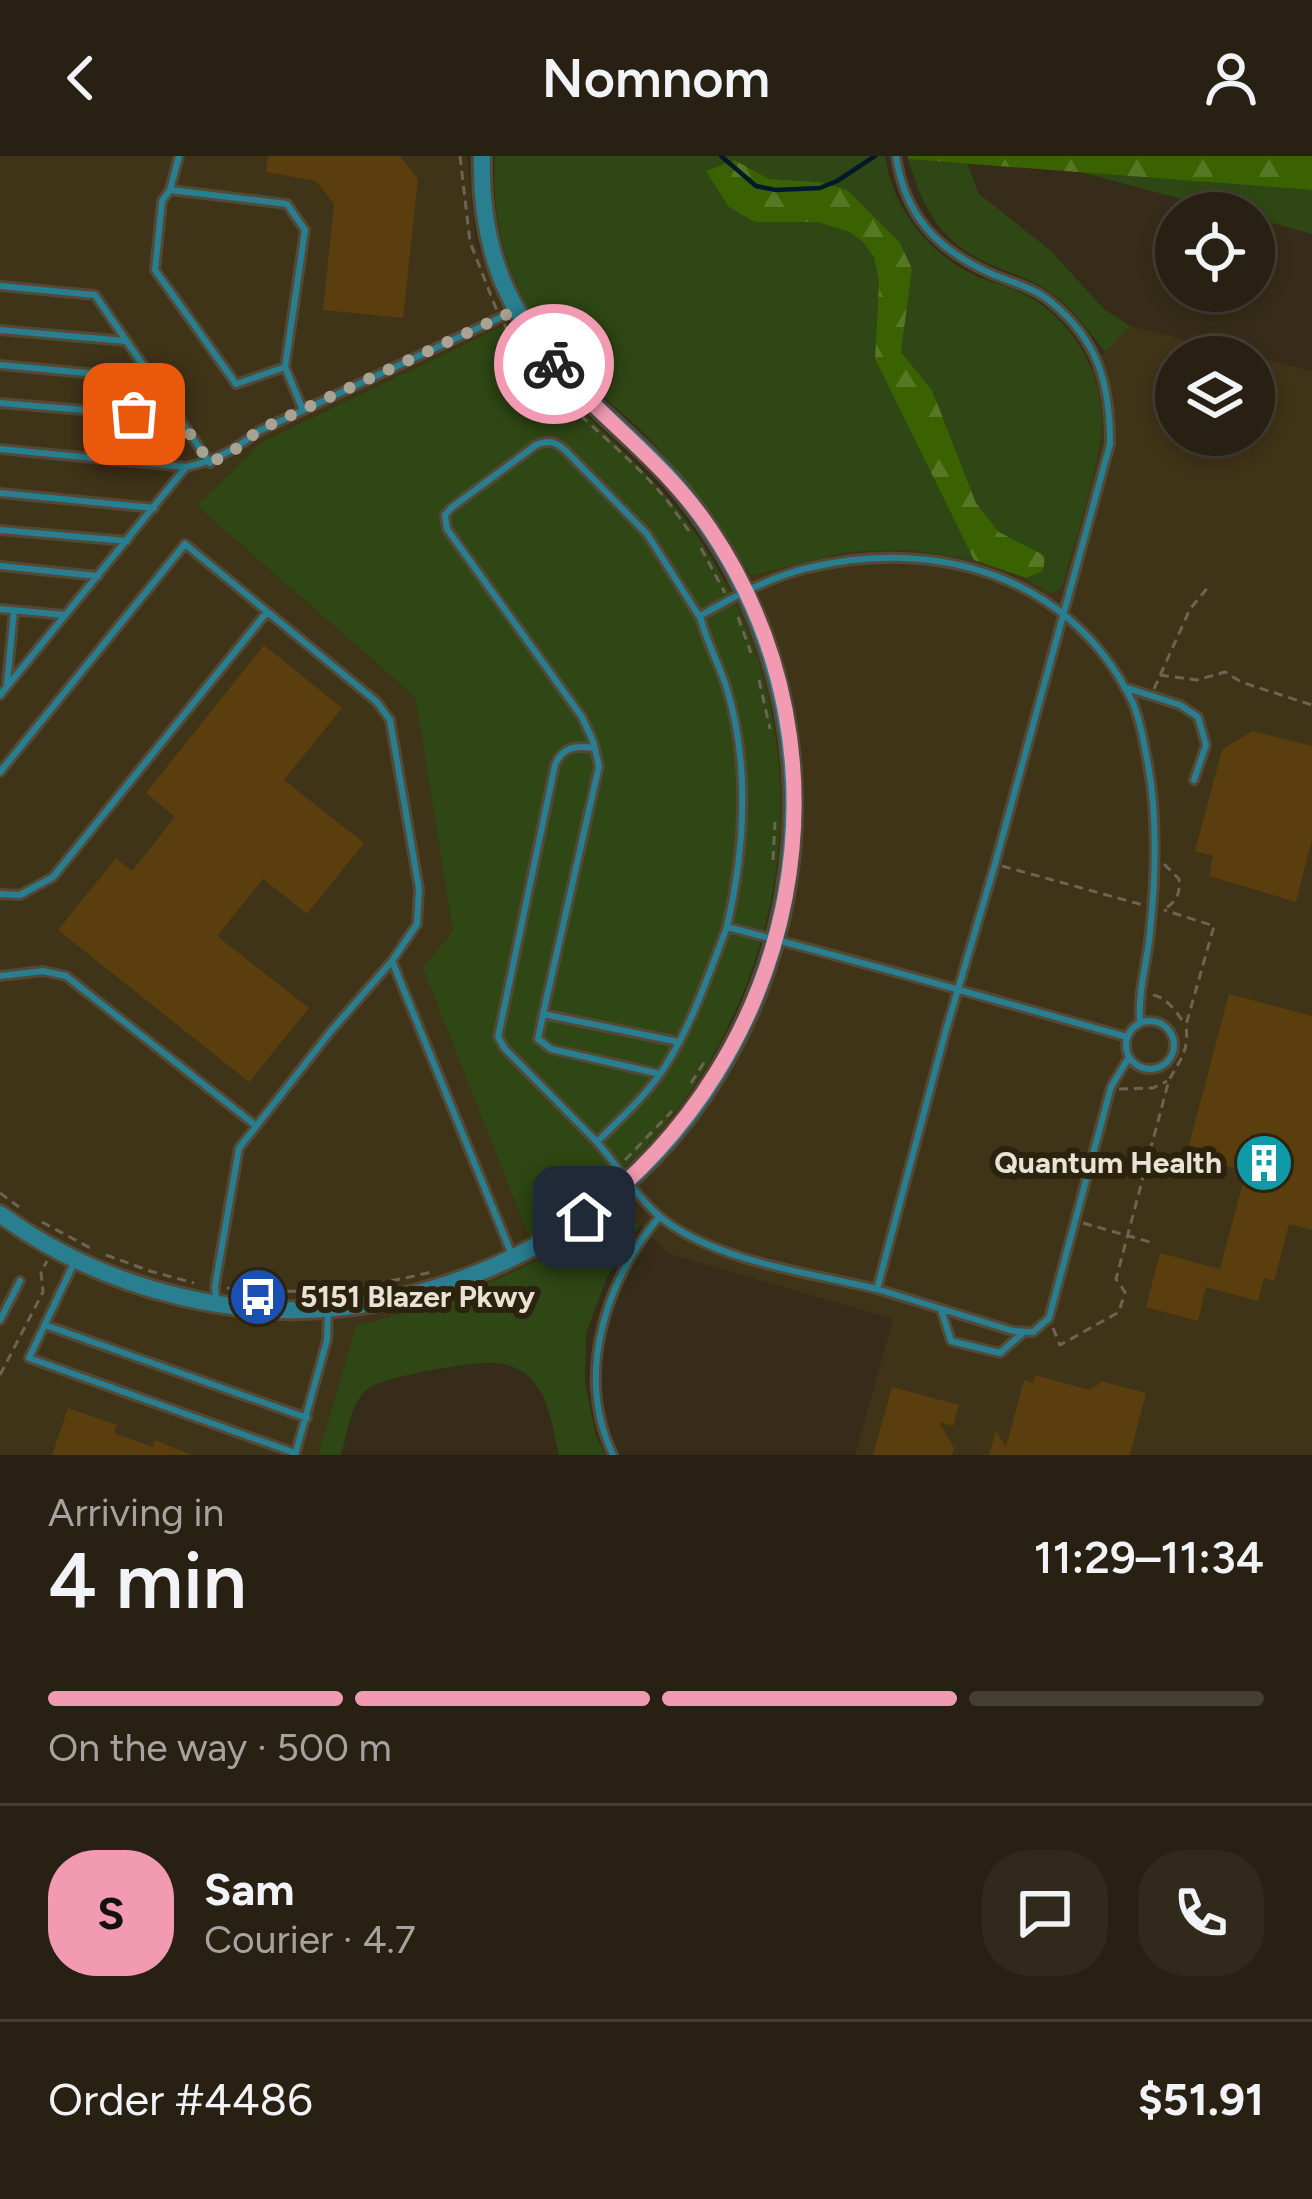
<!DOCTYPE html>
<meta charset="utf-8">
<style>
body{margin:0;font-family:Figtree,sans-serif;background:#30291c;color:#f1f3f6;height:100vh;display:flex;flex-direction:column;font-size:45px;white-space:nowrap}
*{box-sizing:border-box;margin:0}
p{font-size:39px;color:#a5a3a0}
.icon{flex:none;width:66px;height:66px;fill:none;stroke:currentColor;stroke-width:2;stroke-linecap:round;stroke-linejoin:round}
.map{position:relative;height:1299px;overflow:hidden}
.side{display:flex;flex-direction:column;background:#282113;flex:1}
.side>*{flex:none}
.fabs{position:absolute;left:1155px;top:36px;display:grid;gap:24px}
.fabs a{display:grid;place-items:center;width:120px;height:120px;border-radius:50%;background:#282113;box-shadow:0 6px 18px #0003,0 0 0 3px #443e33;font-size:60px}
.pin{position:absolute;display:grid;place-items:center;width:102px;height:102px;color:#fff;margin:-51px;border-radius:24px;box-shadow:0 6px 18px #0006}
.courier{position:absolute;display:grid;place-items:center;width:120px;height:120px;margin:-60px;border:9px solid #f19ab2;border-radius:50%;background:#fff;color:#222;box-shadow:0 3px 15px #0007}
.overview em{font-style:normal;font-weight:600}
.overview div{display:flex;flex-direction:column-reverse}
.overview{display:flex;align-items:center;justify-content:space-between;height:204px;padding:0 48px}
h1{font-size:78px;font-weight:600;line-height:90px}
.bar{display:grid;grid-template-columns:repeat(4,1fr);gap:18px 12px;align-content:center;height:144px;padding:0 48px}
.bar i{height:15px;border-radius:9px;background:#443e33}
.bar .on{background:#f19ab2}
.bar p{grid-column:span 4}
.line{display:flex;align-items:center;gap:30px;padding:0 48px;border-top:3px solid #443e33}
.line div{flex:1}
.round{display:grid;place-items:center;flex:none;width:126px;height:126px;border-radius:48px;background:#30291c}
header{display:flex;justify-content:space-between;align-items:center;height:156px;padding:0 48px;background:#282113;font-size:54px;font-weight:600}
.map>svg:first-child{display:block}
.built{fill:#3f3318}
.grass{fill:#2e4714}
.forest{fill:url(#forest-firs)}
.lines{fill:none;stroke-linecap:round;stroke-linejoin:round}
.stream{stroke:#001a2c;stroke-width:4.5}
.building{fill:#5b3e0d}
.service-casing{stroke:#534937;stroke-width:12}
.tertiary-casing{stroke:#534937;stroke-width:22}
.path{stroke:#6d6453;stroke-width:3;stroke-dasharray:9 6;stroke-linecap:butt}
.service{stroke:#297f8f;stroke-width:6}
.tertiary{stroke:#297f8f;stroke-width:16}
.done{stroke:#aaa394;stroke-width:12;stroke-dasharray:0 21.6}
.route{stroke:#f19ab2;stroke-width:15}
.labels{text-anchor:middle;stroke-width:12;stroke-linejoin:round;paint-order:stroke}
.poi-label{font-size:30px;font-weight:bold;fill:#e9e3d6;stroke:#2c230f;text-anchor:end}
</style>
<header><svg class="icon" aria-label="back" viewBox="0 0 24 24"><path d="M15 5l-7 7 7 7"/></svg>Nomnom<svg class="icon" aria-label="person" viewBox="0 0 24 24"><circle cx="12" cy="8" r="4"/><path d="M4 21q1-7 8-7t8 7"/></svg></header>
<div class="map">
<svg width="1312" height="1299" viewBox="0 0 1312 1299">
<defs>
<pattern id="forest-firs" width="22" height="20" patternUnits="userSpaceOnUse" patternTransform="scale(3)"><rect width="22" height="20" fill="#3a6201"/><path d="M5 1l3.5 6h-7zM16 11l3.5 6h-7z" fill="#567825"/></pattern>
</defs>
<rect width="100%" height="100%" fill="#362c19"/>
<path class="built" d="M0,0H467L476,88L509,167L262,286L197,350L415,541L453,776L529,1081L542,1102L458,1142L356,1170L318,1299H0Z
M1130,170L1254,201H1176V279H1254V201L1312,215V1299H855L893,1163L669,1098L601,1031L660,974L700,921L737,857L758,800L772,748L779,690L780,616L773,558L751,484L725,425L847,396L910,394L974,404L1026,422L1050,438L1101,252L1090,211Z"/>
<path class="grass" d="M495,0H885C892,49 924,92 968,116C984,125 1003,128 1019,136C1065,156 1095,202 1101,251C1107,294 1074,385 1062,431L1050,438L1026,422L1043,415L1044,400L999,376L976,347L932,234L901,196L912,112L819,26L769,23L735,4L754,66H817L850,76L863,85L874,101L879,127L875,203L974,404L910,394L847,396L751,420C723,375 694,333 659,293C630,261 594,236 565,204C515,149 489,74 495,0Z
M908,3L967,7L979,38L1050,94L1104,153L1130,170L1105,196C1088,174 1072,151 1048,135C1030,122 1009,117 989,108C938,84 924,54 908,3Z
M1080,16L1312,34V78L1254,62V57H1234Z
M509,167C520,182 529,198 540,212C551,226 566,239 579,251C617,290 659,326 691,371C823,556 805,798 663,971C626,1016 578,1050 529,1081L423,812L453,775L415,541L197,350L262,286Z
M621,1051L640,1069L607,1121L586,1177L585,1227L596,1280L605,1299H559C553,1274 549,1240 530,1222C520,1213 510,1208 496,1207C475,1205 387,1220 369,1232C351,1244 347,1279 341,1299H318L356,1170L458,1142L542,1102Z"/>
<path class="forest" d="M908,0H1312V34L908,3Z
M735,4L769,23L819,26L847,34L900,87L912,113L901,196L932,234L976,347L999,376L1045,400L1043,415L1026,422L974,404L875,203L879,127L874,101L863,86L850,76L817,66H755L729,51L706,15Z"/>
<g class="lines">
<path class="stream" d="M721,0L756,30L776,34L820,32L837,25L875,0"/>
</g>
<path class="building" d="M268,0H400L418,23L403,162L323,154L334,48L316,25L266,16Z
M264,489L342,552L284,624L364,687L307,758L263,723L217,780L309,852L249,926L58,774L116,702L132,715L175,661L146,637Z
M1252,575L1312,590V684L1296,746L1209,720L1213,700L1195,695L1222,594Z
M1229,838L1312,860V1074L1289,1068L1274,1125L1264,1122L1258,1145L1206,1131L1198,1165L1146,1151L1160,1097L1220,1113L1246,1015L1186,1000Z
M1035,1219L1089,1234L1099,1228L1100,1225L1146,1237L1130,1299H989L996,1275L1006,1291L1024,1224L1033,1227Z
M892,1231L959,1249L953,1270L939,1266L954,1292L952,1299H873Z
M68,1252L117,1269L114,1277L153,1291L155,1284L192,1299H52Z"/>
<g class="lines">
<g class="service-casing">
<path id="service" d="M179,0L170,34L162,45L155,114L236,228L285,211L303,254
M896,0C905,60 937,94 992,118C1011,126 1035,132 1051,146C1099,185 1110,229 1110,288L995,708L946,874L877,1133C810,1117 720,1106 664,1064C642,1048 616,1008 597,986C621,962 648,938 666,909C693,866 709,817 727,771C861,805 994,844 1127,881
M170,34L287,48L305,74L285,211
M0,130L95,139L210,307
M0,174L126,185
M0,209L151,223
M0,247L179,262
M0,293L186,311
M0,337L154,352
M0,374L127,385
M0,410L98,420
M0,453L65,459
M7,527L14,455
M1124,531L1180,549L1198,561L1206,589L1194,624
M0,539L186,311C216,305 235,293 259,275L512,156
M594,592C576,589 562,591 555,609L498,881L505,893L597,986
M0,616L185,388L377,546L390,564L419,733L417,768L392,805L512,1099
M0,738L20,739L53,721L267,456
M727,770C745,693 750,606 726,530C718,506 706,485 700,460C733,441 770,421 808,412C935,381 1068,419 1130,541C1139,558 1143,583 1147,603C1158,659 1156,719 1150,776C1147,809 1138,832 1140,867
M0,820L43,815L66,820L255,969
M543,858L538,883L551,893L660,918
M1126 889a24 24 0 1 1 48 0a24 24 0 1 1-48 0Z
M679,886L543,858L599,610L593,585L582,561L447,373L445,359L451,352L536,289C549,283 556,286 566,295L647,378L699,460
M74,1107L29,1202L295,1297
M877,1133L1013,1175L1033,1176L1049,1162L1111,931L1129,901
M216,1143L215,1130L239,992L331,875L392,805
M941,1153L951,1185L1000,1197L1024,1176
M0,1164L20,1125
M45,1169L307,1262
M295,1299L327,1184L328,1155
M613,1299C575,1219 605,1126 659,1061"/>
</g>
<g class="tertiary-casing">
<path id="tertiary" d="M0,1058C106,1136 249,1171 379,1146C517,1119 642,1041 716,919C830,734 818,499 677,330C651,299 620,274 591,246C516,173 479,107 482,0"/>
</g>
<path class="path" d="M460,0L470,86L497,155
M504,168C543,238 609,278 660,336C671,348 679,362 689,375
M701,392L725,437
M738,461L751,497
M1160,519L1197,524L1225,516L1241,526L1312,549
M759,524L770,573
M1154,533L1190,453L1209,430
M773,704L775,666
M1164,708L1179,723C1180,737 1178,744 1166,752
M1002,710L1143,749
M1153,839C1168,842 1176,856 1185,868
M691,927L705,905
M1119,933L1153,932L1167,925
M1103,998L1171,1015
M625,1004L672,955
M593,1032L608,1018
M0,1037L19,1051
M42,1066L92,1093
M544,1066L586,1038
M1083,1067L1150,1086
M106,1099L150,1115L194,1127
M227,1132C298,1140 363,1133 431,1116
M1053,1172L1060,1189L1119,1156L1125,1136L1116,1123L1169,924C1181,902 1189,896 1186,869L1214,770L1164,754
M0,1219L43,1136L41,1116L47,1105"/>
<use href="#service" class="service"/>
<use href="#tertiary" class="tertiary"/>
</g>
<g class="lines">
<path class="done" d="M134,258L179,262L210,307L232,296L259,274L514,155L537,189L554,208"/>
<path class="route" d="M554,208C605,265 667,309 710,373C863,600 799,900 584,1061"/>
</g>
<defs>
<g id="building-disc" transform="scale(3)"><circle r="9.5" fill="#0f9aa8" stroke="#2c230f"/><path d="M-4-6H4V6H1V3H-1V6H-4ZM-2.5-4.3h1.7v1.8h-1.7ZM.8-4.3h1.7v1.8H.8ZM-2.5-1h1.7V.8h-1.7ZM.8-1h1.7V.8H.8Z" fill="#fff"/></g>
<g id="bus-disc" transform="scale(3)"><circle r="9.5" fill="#1a4fb4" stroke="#2c230f"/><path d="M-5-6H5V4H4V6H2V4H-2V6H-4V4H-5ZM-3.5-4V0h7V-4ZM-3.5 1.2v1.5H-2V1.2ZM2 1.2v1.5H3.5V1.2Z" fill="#fff"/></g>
</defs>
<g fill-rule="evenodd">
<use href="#building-disc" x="1264" y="1007"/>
<use href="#bus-disc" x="258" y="1141"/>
</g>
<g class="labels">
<g class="poi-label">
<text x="1222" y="1017">Quantum Health</text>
<text x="300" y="1151" text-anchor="start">5151 Blazer Pkwy</text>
</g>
</g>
</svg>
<div class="fabs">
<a><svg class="icon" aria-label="locate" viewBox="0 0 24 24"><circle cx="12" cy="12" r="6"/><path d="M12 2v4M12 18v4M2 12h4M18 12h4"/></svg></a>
<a><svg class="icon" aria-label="layers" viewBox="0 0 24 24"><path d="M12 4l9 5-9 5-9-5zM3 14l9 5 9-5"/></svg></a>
</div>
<div class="pin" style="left:134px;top:258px;background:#ea580c"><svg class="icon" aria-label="bag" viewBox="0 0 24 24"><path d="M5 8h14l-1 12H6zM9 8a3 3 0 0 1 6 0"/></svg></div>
<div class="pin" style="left:584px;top:1061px;background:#1f2937"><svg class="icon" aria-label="home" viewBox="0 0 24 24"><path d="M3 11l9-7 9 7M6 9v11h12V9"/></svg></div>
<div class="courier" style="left:554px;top:208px"><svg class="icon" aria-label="bike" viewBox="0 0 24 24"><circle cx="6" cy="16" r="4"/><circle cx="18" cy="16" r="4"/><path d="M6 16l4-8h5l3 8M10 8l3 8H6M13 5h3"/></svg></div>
</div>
<section class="side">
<div class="overview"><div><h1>4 min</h1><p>Arriving in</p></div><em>11:29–11:34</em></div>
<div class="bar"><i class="on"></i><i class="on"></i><i class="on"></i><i></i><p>On the way · 500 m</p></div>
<div class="line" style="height:216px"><b class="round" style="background:#f19ab2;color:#111">S</b><div><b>Sam</b><p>Courier · 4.7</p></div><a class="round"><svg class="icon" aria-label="chat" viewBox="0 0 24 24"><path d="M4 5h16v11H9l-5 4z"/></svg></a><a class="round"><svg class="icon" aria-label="phone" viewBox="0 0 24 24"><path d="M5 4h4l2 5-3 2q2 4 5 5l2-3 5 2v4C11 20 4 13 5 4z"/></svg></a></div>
<div class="line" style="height:156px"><div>Order #4486</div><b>$51.91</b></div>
</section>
